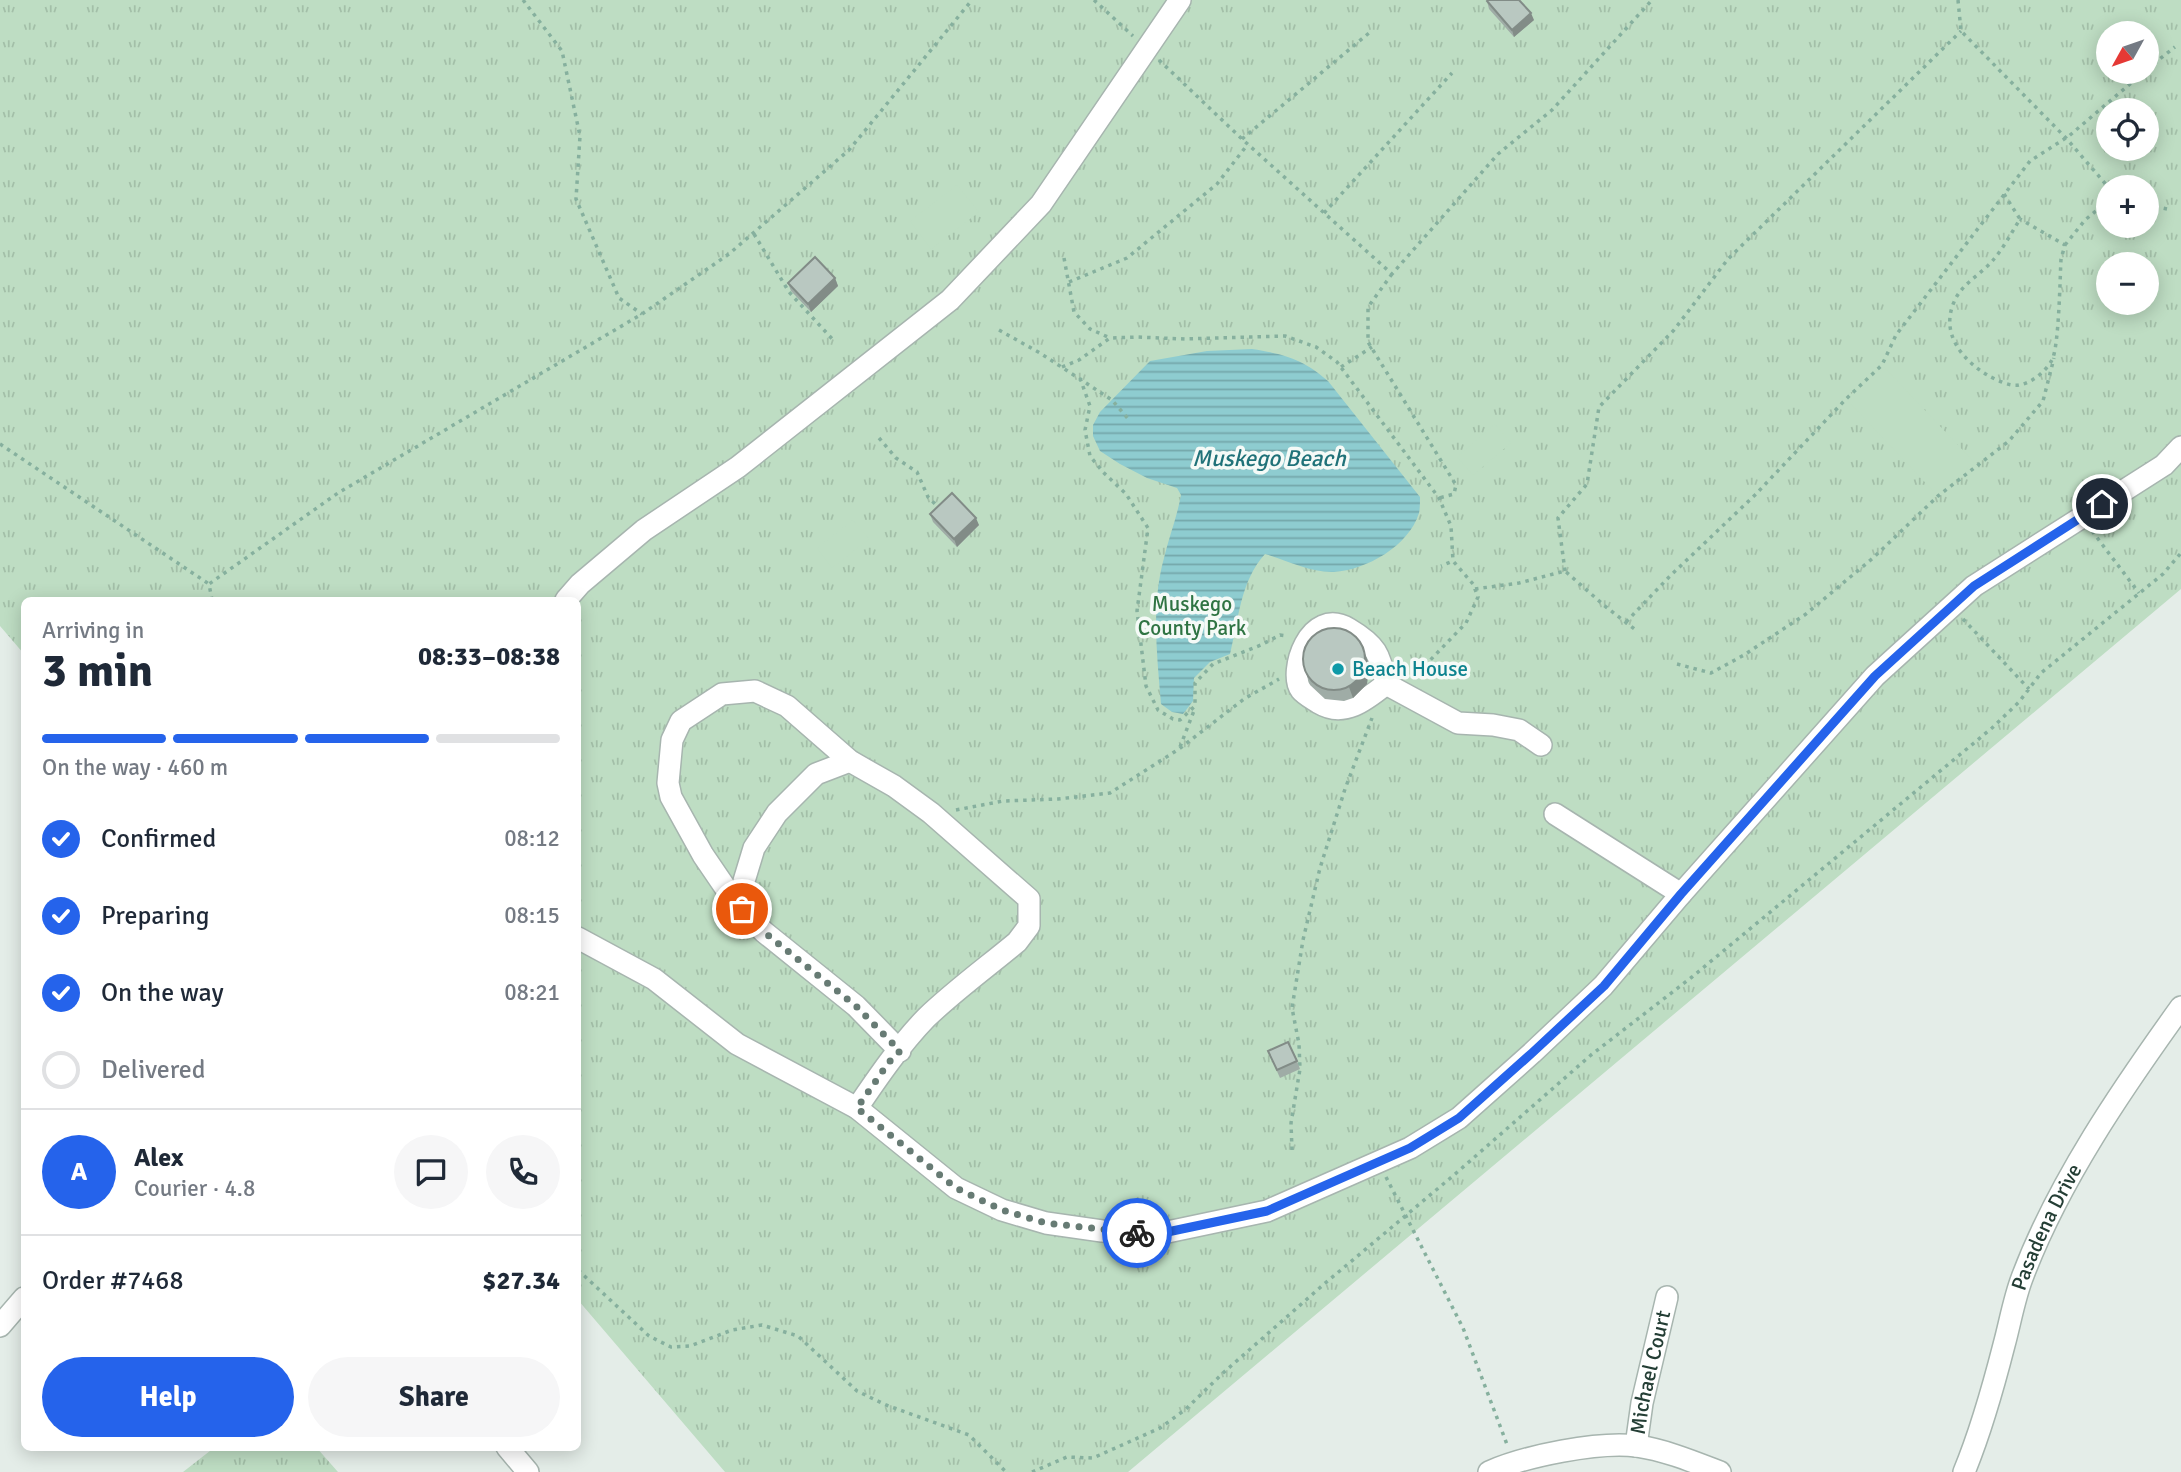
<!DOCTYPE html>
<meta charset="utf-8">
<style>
body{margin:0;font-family:Signika,sans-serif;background:#f6f6f7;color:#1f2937;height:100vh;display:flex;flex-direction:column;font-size:26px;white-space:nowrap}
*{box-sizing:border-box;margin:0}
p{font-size:23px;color:#747a83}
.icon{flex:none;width:38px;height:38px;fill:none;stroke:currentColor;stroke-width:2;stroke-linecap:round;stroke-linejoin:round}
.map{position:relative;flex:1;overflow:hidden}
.side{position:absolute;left:21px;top:597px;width:560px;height:854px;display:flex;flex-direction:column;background:#fff;border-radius:10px;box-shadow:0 4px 18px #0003}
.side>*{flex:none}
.needle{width:46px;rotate:230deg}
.buttons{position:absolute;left:2096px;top:21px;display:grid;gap:14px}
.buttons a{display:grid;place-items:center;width:63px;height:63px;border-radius:50%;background:#fff;box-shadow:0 4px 18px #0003;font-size:35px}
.pin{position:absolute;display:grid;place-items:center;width:60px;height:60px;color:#fff;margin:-30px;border:4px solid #fff;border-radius:50%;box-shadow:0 2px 7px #0007}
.courier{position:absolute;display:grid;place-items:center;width:70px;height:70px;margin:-35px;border:5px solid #2563eb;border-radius:50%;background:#fff;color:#222;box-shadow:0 2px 9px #0007}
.overview em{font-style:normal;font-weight:800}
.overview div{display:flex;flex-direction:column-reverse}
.overview{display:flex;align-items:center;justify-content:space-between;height:119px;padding:0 21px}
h1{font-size:46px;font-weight:800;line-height:52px}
.bar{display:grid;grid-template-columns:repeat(4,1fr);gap:10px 7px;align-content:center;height:84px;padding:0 21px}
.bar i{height:9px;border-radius:5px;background:#e0e1e3}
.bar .on{background:#2563eb}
.bar p{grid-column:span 4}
.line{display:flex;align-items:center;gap:18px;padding:0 21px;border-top:2px solid #e0e1e3}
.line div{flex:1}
.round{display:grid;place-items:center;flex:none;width:74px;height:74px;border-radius:37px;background:#f6f6f7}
ol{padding:0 21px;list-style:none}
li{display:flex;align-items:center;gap:21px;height:77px}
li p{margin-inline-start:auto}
li .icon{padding:7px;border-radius:50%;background:#2563eb;color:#fff;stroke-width:4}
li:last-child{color:#747a83}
li i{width:38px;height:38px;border:4px solid #e0e1e3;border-radius:50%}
.cta{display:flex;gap:14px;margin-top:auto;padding:14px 21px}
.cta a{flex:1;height:80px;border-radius:42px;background:#2563eb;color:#fff;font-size:28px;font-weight:800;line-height:80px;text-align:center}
.cta a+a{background:#f6f6f7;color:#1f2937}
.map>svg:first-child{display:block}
.grass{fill:url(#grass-tufts);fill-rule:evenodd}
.garden{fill:#beddc3}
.water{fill:url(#water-rules)}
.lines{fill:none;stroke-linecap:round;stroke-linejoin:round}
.minor-casing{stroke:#a7b5af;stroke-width:24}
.path{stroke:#86b09e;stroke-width:3.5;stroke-dasharray:3.5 5;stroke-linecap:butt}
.minor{stroke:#fff;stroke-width:21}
.wall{fill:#9faca6}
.shaded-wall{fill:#828c87}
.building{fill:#b9c8c1;stroke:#828c87;stroke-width:2}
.done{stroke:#677b74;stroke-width:7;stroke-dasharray:0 12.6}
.route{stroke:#2563eb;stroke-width:9}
.culture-dot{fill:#0f9aa8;stroke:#f5faf7;stroke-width:2.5}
.labels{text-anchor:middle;stroke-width:7;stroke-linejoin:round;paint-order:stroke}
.park-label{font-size:21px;fill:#2f7443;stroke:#f5faf7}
.culture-label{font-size:21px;fill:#0d838f;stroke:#f5faf7;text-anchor:start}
.street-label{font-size:21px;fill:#243e35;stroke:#f5faf7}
.water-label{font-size:23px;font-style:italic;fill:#207279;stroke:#f5faf7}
</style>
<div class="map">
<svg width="2181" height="1472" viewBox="0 0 2181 1472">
<defs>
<pattern id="grass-tufts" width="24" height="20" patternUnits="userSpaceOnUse" patternTransform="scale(1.75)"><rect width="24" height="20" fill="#beddc3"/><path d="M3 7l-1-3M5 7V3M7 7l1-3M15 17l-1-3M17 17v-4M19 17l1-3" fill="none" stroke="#a3bfa8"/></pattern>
<pattern id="water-rules" width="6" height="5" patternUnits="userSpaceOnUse" patternTransform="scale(1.75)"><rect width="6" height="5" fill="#8eccd0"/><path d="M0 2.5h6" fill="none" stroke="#74a7aa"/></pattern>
</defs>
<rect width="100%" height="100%" fill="#e4ede8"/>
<path class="grass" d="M0,0H2181V589L1128,1472H725L578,1300V600H24V654L0,626ZM2109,33H2147V72H2109ZM2109,110H2147V149H2109ZM2109,187H2147V226H2109ZM2109,264H2147V303H2109Z
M215,1447H316L338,1472H183Z"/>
<path class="garden" d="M957,185L979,212L931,249L910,221Z
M1882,365L1974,462L1938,496L1846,399Z
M1495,424L1511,443L1473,475L1457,457Z
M853,520L869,539L832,568L817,548Z"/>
<path class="water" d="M1252,349C1284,354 1303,359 1328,381L1420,497C1420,502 1420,509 1419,513C1409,546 1366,570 1334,572C1311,573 1286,560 1265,554C1240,582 1239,618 1230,654L1210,662L1194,678L1193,701L1183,714L1172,712L1161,704C1157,655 1151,605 1164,558C1169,537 1177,517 1181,495L1177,488L1147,478L1120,464L1100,451L1093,436V425L1100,412L1150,361L1207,351Z"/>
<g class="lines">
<g class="minor-casing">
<g id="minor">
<path d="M566,600L580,584L644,530L738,467L950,300L1041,204L1180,0"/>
<path d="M1386,684C1366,700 1344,718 1319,703C1313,699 1305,695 1301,690C1288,673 1309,605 1349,629C1376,645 1380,654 1386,684L1458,723L1493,725L1519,730L1541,745"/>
<path d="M1555,814L1681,894"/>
<path d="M742,909L744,881L754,848L777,813L816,774L850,761"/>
<path d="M578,938L654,979L737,1044L857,1108L956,1188L1002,1210L1046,1223L1102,1231L1158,1234L1267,1211L1410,1148L1459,1118L1532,1053L1603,986L1681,894L1875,676L1974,586L2164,465L2181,447"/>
<path d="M857,1108C878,1077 900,1045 926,1018C954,991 987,967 1017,942L1029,926V899L931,813L894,786L850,761L787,706L755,691L722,694L681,721L672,740L668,783L671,797L703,855L735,902L764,932L856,1006L900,1051"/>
<path d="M0,1326L24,1298"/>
<path id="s1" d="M1636,1446L1642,1403L1667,1297"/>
<path d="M507,1447L528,1472"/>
<path d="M1489,1472C1525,1456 1599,1441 1637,1446C1665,1450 1694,1462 1720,1472"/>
<path id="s2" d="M1964,1472C1981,1431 1993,1388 2004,1345C2010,1323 2014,1299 2022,1278C2058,1182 2122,1089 2181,1007"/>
</g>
</g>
<path class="path" d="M523,0L562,51L580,136L576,199L619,298L642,314
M1094,0L1133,36
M1958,0L1961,31L2066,138L2109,188
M1159,60L1242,139L1392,274L1498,154L1552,110L1652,0
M2147,69L2175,47
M1242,139L1369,33
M2004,194L2020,219C2012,232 2004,247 1994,259C1982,274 1961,284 1954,302C1940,334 1963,361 1989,376C1997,380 2010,387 2019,385C2032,383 2046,371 2052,360C2059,347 2060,277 2061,259L2065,245L2020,219
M2147,205L2167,209
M1324,213L1452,73
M754,234L789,292L835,342
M2065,245L2085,220L2109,200
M1064,258L1074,312L1090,329L1110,338
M1392,274L1368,307V342L1456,485L1454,494L1439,498
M1069,282L1127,258L1217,184L1248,144
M999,330L1040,353L1112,400L1130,421
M1062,367L1079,360L1110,338L1137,337L1185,339L1285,336L1316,347L1337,362L1439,498L1451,526L1453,561
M1341,367L1372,347
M1080,378L1090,406L1085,430L1090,456L1103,472L1126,494L1148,528L1137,611L1146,686L1158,710L1173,719L1180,720L1195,706V683L1213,664L1261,645L1280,635L1288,636
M879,438L896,458L917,472L928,497L939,508
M0,444L209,584
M2092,531L2139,593
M1565,571L1558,518L1587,484L1599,407L1674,330L1728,259L1961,31
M1475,589L1519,583L1565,571L1606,607L1637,631
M212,600L209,584L338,493L642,314L729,254L849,150L972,0
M1963,619L2029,689
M1626,622L1670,576L1755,495L1846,399L1882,365L1896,335L2030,161L2069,136L2144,72
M1677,664L1711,673L1744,655L1806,614L1873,558L1938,496L2009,441L2043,401L2054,358
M1413,678L1466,623L1478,597L1473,584L1453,561L1441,566
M1180,747L1195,708
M956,810L1003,801L1058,799L1110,793L1179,749L1244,699L1279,679
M1292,1150L1291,1123L1300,1069L1299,1044L1292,1008L1303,940L1320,868L1345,789L1372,718
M1386,1177L1463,1328L1508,1447
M578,1270L649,1336L671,1347L690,1346L732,1330L762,1325L798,1336L857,1391L886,1405L969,1435L1006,1472
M1032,1472L1067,1457L1093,1458L1160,1428L1186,1409L1223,1373L1323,1285L1454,1175L1591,1055L1692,977L1992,728L2019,702L2041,673L2163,574L2181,553"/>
<use href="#minor" class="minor"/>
</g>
<path class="wall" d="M1487,1L1534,20L1514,37L1489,9Z
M835,278L838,286L811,312L791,291L788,283Z
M930,514L979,525L957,547L933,522Z
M1303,663L1369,665L1367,684L1353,698L1344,701L1325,699L1310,685Z
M1268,1051L1297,1061L1300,1069L1280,1078Z"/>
<path class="shaded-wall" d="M1531,13L1534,20L1514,37L1512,30Z
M835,278L838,286L811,312L808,304Z
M976,518L979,525L957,547L954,539Z
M1365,653L1369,665L1367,684L1353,698L1349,687Z"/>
<path class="building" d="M1488,0H1519L1531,13L1512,30L1487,1Z
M815,257L835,278L808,304L788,283Z
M952,493L976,518L954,539L930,514Z
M1303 659a31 31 0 1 1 62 0a31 31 0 1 1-62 0Z
M1288,1042L1297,1061L1277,1070L1268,1051Z"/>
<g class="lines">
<path class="done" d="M742,909L764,932L856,1006L900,1051L889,1062L857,1108L956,1188L1002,1210L1046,1223L1137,1233"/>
<path class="route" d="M1137,1233L1158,1234L1267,1211L1410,1148L1459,1118L1532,1053L1604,986L1681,894L1875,676L1974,586L2102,504"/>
</g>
<circle class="culture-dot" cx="1338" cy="669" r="7"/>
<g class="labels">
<g class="park-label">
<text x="1192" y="611">Muskego<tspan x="1192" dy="24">County Park</tspan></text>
</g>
<g class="culture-label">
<text x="1352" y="676">Beach House</text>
</g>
<g class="street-label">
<text dy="7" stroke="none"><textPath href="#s2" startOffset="259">Pasadena Drive</textPath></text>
<text dy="7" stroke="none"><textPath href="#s1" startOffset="75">Michael Court</textPath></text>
</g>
<g class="water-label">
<text x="1269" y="466">Muskego Beach</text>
</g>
</g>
</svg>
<div class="buttons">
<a><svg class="needle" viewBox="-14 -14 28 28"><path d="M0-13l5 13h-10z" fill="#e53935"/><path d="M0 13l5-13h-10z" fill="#747a83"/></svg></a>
<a><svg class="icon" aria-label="locate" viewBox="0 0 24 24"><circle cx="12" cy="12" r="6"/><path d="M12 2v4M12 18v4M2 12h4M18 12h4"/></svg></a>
<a>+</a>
<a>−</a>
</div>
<div class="pin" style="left:742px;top:909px;background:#ea580c"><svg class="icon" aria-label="bag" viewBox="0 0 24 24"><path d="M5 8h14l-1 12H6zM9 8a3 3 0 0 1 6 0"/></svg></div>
<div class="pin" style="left:2102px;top:504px;background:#1f2937"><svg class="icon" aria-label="home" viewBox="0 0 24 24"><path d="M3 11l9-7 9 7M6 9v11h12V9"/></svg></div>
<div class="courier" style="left:1137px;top:1233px"><svg class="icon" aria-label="bike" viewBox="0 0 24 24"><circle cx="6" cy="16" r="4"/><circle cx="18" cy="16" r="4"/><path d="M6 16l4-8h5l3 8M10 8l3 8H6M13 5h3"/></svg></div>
<section class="side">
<div class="overview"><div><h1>3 min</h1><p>Arriving in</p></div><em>08:33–08:38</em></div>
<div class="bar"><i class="on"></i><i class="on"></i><i class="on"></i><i></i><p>On the way · 460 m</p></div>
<ol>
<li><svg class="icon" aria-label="check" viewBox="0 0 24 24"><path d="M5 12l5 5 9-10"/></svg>Confirmed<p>08:12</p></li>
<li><svg class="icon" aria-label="check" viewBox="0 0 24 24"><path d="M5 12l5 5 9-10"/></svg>Preparing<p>08:15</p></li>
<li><svg class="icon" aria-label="check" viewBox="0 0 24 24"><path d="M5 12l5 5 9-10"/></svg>On the way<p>08:21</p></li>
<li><i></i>Delivered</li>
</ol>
<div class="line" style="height:126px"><b class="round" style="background:#2563eb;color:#fff">A</b><div><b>Alex</b><p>Courier · 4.8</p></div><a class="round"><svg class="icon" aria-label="chat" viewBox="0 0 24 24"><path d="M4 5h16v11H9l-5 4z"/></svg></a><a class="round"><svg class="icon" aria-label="phone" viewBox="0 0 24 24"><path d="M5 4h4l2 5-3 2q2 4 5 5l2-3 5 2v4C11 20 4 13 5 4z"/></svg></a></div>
<div class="line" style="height:91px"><div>Order #7468</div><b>$27.34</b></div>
<div class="cta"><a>Help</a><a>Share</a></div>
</section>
</div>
